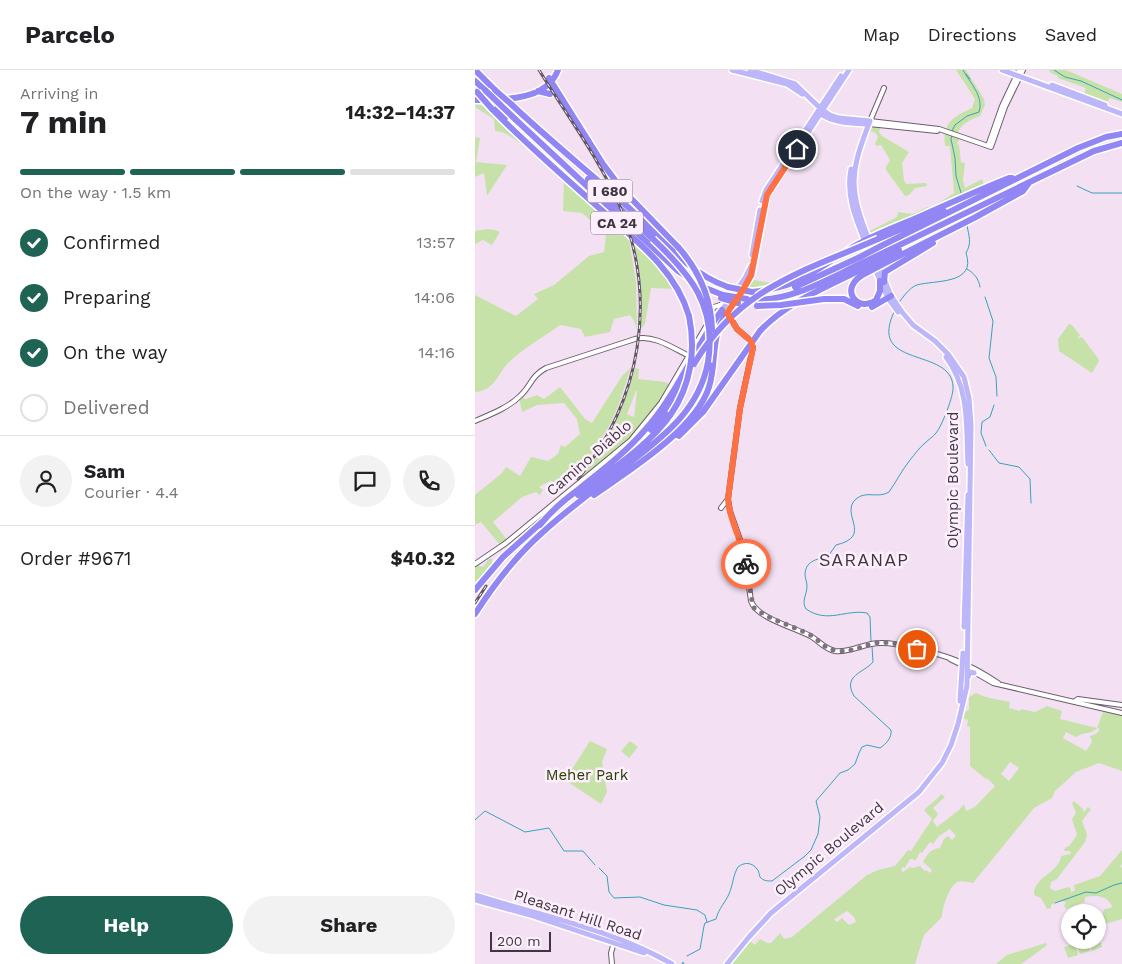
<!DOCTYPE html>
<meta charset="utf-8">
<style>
body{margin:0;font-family:"Work Sans",sans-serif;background:#f2f2f2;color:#202124;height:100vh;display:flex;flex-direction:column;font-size:19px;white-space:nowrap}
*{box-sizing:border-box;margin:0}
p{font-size:16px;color:#757577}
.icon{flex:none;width:28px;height:28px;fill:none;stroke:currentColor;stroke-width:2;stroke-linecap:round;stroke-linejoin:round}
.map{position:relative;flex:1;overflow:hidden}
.panel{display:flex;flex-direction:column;background:#fff;width:475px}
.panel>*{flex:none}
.controls{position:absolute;left:586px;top:834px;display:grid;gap:10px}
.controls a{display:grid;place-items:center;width:45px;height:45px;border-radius:50%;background:#fff;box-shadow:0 1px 4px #0004;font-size:25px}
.scale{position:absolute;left:15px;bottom:12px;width:61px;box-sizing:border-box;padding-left:5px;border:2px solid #3e373e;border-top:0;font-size:14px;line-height:18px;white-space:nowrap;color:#3e373e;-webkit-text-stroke:4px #feeffe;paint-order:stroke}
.pin{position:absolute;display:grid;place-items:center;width:42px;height:42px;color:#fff;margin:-21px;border:2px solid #fff;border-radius:50%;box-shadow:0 1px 5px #0007}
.courier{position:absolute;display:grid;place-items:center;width:50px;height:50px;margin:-25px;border:4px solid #ff7043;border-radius:50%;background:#fff;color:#222;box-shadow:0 1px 6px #0007}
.summary em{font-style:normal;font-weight:700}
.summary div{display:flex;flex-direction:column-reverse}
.summary{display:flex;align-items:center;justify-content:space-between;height:85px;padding:0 20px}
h1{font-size:32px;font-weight:700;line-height:38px}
.bar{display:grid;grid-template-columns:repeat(4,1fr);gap:8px 5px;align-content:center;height:60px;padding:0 20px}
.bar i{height:6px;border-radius:4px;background:#e0e0e0}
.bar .active{background:#1f6354}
.bar p{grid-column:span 4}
.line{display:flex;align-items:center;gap:12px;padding:0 20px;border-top:1px solid #e0e0e0}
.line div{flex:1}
.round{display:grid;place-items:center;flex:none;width:52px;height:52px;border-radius:26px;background:#f2f2f2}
ol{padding:0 20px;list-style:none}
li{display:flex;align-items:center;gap:15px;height:55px}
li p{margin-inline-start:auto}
li .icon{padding:5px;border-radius:50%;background:#1f6354;color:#fff;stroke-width:4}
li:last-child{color:#757577}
li i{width:28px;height:28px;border:2px solid #e0e0e0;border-radius:50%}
.action{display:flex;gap:10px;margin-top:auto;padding:10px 20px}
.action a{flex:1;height:58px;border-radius:30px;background:#1f6354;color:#fff;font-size:20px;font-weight:700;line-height:58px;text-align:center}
.action a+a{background:#f2f2f2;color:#202124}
header{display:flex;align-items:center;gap:30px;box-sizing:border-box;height:70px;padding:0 25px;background:#fff;border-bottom:1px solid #e0e0e0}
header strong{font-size:24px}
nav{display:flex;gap:28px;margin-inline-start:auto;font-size:18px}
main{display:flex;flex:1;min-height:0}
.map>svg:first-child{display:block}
.green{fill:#c6e2a9;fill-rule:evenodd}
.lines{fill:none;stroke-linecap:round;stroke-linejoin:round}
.stream{stroke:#38a2b9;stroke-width:1}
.minor-casing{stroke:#6c5d6d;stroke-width:6}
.major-casing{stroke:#fff;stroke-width:8}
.highway-casing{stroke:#fff;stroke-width:9}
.minor{stroke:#fff;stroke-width:4}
.major{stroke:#bdb6f8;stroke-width:5}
.highway{stroke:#9186f4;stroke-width:6}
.rail-casing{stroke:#615861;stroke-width:3}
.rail{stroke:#feeffe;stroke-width:1;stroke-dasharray:4;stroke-linecap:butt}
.highway-bridge-casing{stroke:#fff;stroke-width:9;stroke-linecap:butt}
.highway-bridge{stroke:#9186f4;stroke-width:6}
.done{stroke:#7d727d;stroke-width:5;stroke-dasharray:0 9}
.route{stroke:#ff7043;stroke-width:6}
.labels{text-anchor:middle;stroke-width:5;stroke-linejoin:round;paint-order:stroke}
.shield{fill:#feeffe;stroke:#786e78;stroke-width:1}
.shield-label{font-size:14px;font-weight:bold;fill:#3e373e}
.street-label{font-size:15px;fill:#3e373e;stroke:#feeffe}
.park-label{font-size:15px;fill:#294100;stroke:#feeffe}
.quarter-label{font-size:18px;letter-spacing:1px;fill:#3e373e;stroke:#feeffe}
</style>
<header>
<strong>Parcelo</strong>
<nav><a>Map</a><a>Directions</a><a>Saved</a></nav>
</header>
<main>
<section class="panel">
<div class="summary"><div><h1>7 min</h1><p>Arriving in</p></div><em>14:32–14:37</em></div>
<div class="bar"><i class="active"></i><i class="active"></i><i class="active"></i><i></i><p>On the way · 1.5 km</p></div>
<ol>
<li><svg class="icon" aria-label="check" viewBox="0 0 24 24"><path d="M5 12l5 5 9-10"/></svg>Confirmed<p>13:57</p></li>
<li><svg class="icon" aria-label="check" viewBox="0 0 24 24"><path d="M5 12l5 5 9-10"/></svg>Preparing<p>14:06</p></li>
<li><svg class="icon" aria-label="check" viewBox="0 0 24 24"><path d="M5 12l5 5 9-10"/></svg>On the way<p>14:16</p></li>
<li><i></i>Delivered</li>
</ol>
<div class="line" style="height:90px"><a class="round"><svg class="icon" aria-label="person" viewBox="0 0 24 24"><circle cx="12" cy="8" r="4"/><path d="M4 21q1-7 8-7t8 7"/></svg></a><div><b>Sam</b><p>Courier · 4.4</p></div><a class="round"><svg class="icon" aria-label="chat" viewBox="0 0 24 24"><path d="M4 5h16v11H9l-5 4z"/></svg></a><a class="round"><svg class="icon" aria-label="phone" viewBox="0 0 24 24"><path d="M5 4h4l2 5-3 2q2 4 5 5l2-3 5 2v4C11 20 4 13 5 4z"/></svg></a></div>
<div class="line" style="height:65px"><div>Order #9671</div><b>$40.32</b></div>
<div class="action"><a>Help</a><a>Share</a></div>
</section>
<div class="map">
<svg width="647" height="894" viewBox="0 0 647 894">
<rect width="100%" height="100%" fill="#f3e1f3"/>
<path class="green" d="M481,0H491L509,29L510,35L505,46C495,50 485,54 482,65L485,67L482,74L484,75L486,92L490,93L488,110L490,118L507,109L510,117L393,168L391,163L422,147L423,142L438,144L452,137L456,138L479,123L475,76H470C467,53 478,47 497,38L500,29Z
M574,0H591L647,24V32L635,28L632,32L609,24L611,18L583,8V6L576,3Z
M0,34H5L52,78C41,72 33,61 20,61L19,49L0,37Z
M394,54L406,55L404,62L407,66L434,82L427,93L429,110L431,114L451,113L452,116L440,118L434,125L430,126L411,100V97L415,90L406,75L402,76L400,74L403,67L401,63L392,60Z
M0,67L5,68L1,92L32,95L12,126L9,103L0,107Z
M89,110L154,169L161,212L162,259L158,249L155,245L139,249L135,262L110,267L106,259L85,255C69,267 47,279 34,292C22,304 21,320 0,322V225L41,246L63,229L59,224L79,215L114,186L129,182L131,164L107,143L88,141Z
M12,159L20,160L25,162L17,175L8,170L0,174V161Z
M157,173L177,191V189L200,219L176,218L170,254L166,259L165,211Z
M278,210L297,213L280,218L273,217Z
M594,254L597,255L605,265L602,269L607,267L622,287L624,291L617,303L584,281L583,269Z
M156,297C150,315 145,334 136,352C126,371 113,389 99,406L97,408L92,405L79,413L75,411L64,417L68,420L65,425L61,422L47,427L18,452L33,471L26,476L6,452L0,455V425L27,403L31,397L45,406L56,387L73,391L83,384L86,375L90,377L105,364L102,349L89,333L62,335L47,342L44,327L51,329L62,325L69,329L85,317L110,349L117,353L147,306Z
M160,298L164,299L163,309L190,312L195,315L179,340L155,369L106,409L105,408C133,377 149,338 160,298ZM161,321H162L159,347L152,344Z
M8,488L4,496L8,497L14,489H17V493L0,513V494Z
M501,623C513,629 523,629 535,632L534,638L545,641L546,639L560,642L572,636L587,641L585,649L622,658L628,642L647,645V701L624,693L601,702L580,721L577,728L559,738L498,813C494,812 487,810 483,812C474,815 467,839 467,847L449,865L440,894H257L275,871L280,875L285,869L292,873H296L305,863L309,869L317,867L392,805L403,800L420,796L433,780L436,781L457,749L449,740C455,734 462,730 466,724L470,727L458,738L463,744L458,751L462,757L484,740L489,734L491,741L500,737L520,716L512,708L511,709L495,696V657L492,656L493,650L488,648V643L494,640V627ZM622,658L625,659L621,664L615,666L617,672L611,681L588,668L591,662L601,667C608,662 617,664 622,658ZM535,692L544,698L534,711L526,704ZM475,759L481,766L477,770L473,766L469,769L465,778C456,779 452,784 448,792L457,800L455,803L451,800L450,801L445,796L438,798L435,797L428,802L426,800L428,797L430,798L435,789L441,790L445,782L447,783L455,772L458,774L464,766ZM372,841L379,847L381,852L374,855L367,848L362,852L359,849Z
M115,671L132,679L127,692L132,722L126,734L90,710Z
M155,671L163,677L154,688L146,681Z
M599,731L607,738L609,742L613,737L616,739L607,751L612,764L610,772L582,809L576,812L575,818L580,821L593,817L596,819V823L600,820L599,815L625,806L647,780V794L645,796L647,798V849L630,854C628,849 627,844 629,839L636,838L637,836C632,825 620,825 610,827V832L591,839L589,836L591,832C586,830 581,832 576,835V838L572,839L566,828L559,825C558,807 585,802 586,786L596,784L595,781H589L590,778L594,776L602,765L597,749L601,743L597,733Z
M624,866L627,877L617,881L613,870H622Z
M612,870L615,881L605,884L601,874Z
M571,873L572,875C571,876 548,893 546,894C539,894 528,894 521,894L532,885Z
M600,874L603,885L593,888L589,877Z"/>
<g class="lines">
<path class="stream" d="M579,0L590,7L606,11L647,30
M491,4L495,9
M602,116L617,123H647
M487,126L481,106L480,88L476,69L478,59L480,55L492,46L504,42C509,26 495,13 488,0
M492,199C499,203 504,209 505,217
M510,227L518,251L514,288L521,307L522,326
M423,234C427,228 435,217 442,215C459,210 502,215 491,183C497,172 494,168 492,155
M511,376L506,363L507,352L515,347L519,335
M514,380L524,393L544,397L555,409L556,433
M396,572L395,547L392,543C370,539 353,554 331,539C326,531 332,525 332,516C332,512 330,508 330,504C331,489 344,490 354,485L361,475C399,466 364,444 381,429C391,420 403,429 414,422C421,412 427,400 435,390C440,384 444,378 450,373C454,369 458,367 461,363C467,356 479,325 478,317C477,276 390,300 420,240
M0,750L10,741L50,762L74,758L89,781H108L120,795
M124,798L132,806L134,822L139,828L165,827L189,835L222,840L230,845L232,852
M580,833L611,822L621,823L639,815L647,813
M212,886L225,879L229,856L230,853L241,849C244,838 250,833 254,824C258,815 258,805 263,797C269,792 277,792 282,799C284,801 284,804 285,807C288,811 293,811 297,811L330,786L336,780L343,764L345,747L341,731L365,703L373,700L380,694L384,683L387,677L392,675L405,678C411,674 417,668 416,660L379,626C367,605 389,603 398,592L397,576
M207,894L208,892L209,894"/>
<g class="minor-casing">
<path id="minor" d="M409,18L395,51L464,59L516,77L530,37L548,0
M394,54L462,61
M513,76L527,36L544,0
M236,242L239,237L251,233
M255,247L262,259L275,270L278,277L265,338L253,429L255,441L269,481L276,531C282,549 322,558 337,567C345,572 350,579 360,581C376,583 389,573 405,573C418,572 430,576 442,579C474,586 495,594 523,613
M0,351C14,345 33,338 45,326C56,316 56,306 71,298L160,269C178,264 198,278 214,286
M246,438L253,429
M0,494L31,473L156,370L186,333L233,253
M475,589L489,596
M499,602L518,613L647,643
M600,631L603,629L647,635
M137,894L136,883L139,872"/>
</g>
<g class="major-casing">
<path id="major" d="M257,0L312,14L327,24
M275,0L320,14L345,38L355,45L364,48L395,51C375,102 373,118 394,170
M527,0L647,44
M577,15L630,35
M344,43C360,54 376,53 394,54
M376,99C370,129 384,156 395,184
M287,131L291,120L366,6
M277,185L285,140
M399,197L413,228L423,242
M267,222L277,205L292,125L374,0
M247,240L270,208L276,196
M252,243L262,229
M471,287C495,319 491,357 493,394
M489,557L493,425
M493,607L495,602L499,603
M485,631L488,583
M0,825C66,846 137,859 197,894
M0,830L55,845L169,883
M252,894L274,867L296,843L444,722L467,693L476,675L483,654L492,616L496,355L494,328L489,307L473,284L460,271L438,255L427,242L416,226L403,194"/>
</g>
<g class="highway-casing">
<path id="highway" d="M0,0L20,20
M74,8L128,94L146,118L204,178
M0,11L11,21
M63,21L75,24
M19,27L16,28V30L31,47
M28,29C49,28 75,22 83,0
M0,30H13
M36,34C74,70 114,102 153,137C184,166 212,203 253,217
M17,39C50,73 87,105 123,137C159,169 200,198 214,246
M40,49L203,201L228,217L248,225
M113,109L178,169
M403,169L469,141
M406,176L603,78L631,67L647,64
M373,180C396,165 421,157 446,146C475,133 504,120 534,108H537
M408,183L619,81L647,73
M409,187L424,180
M412,192L499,148L548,121L554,113
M391,203C361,218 383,244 401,230L405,221V211
M409,212L410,202L458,173
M320,217L385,187
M277,222C315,217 325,211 356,191
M349,229H369L383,236
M276,230C317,231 351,210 387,193
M397,237L416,226
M285,261C312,232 354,216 389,198
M176,360L191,341L211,308
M204,366L228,342L266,288
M103,425C132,403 176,374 196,344
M119,425C155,400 221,359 234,317C242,292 235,265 252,243
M65,455C76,441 89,430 104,419C126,401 150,383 169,361C202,325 219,278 247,240
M0,520L28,487L67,452
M0,544C19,514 41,486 68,462C93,439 121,419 148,398C185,369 224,342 233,292"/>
</g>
<use href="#minor" class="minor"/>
<use href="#major" class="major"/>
<use href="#highway" class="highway"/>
<g class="rail-casing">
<path id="rail" d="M64,0C91,44 123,87 144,134C184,229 166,330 103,409
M0,533L11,516"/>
</g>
<use href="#rail" class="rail"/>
<g class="highway-bridge-casing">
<path id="highway-bridge" d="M20,20L36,34
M11,21L40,49
M2,22L17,39
M178,169C216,205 242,236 233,292
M204,178C224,201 236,228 237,259
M385,187L406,176
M387,193L408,183
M389,198L409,187
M391,203L412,192
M253,217L277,222
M248,225L272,229
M246,228L263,233
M282,236L306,235L349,229
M266,288L285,261
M219,294C264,218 327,202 403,169
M196,344C216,315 221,280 214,246"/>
</g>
<use href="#highway-bridge" class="highway-bridge"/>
</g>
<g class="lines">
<path class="done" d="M271,494L278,537C296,551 317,555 337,566C346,572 351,580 363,581C377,582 387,576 400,573C414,571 429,575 442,579"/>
<path class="route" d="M271,494C268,471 254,451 253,429L265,338L278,278L276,271L262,259L252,243L268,220L276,205L292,125L322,79"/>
</g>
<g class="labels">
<g class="shield">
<rect x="112.5" y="109.5" width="45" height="23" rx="4"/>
<rect x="116" y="141.5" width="52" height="23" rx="4"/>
</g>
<g class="shield-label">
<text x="135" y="126">I 680</text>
<text x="142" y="158">CA 24</text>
</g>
<g class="street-label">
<text transform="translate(114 388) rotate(-41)" y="5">Camino Diablo</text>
<text transform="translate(478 410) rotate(-90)" y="5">Olympic Boulevard</text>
<text transform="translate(354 779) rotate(-40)" y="5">Olympic Boulevard</text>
<text transform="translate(103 845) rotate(18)" y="5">Pleasant Hill Road</text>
</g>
<g class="park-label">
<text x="112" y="710">Meher Park</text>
</g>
<g class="quarter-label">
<text x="389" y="496">SARANAP</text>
</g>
</g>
</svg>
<div class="controls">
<a><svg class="icon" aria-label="locate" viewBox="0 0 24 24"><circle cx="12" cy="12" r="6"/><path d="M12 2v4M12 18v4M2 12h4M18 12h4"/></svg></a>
</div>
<div class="scale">200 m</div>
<div class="pin" style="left:442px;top:579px;background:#ea580c"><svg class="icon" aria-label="bag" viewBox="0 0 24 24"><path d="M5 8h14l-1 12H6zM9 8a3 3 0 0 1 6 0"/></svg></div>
<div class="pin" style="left:322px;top:79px;background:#1f2937"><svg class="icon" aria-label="home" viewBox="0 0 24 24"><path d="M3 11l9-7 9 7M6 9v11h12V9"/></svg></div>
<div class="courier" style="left:271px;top:494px"><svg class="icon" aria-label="bike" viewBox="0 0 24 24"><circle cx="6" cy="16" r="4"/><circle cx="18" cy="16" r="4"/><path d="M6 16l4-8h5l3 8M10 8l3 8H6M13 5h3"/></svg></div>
</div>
</main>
